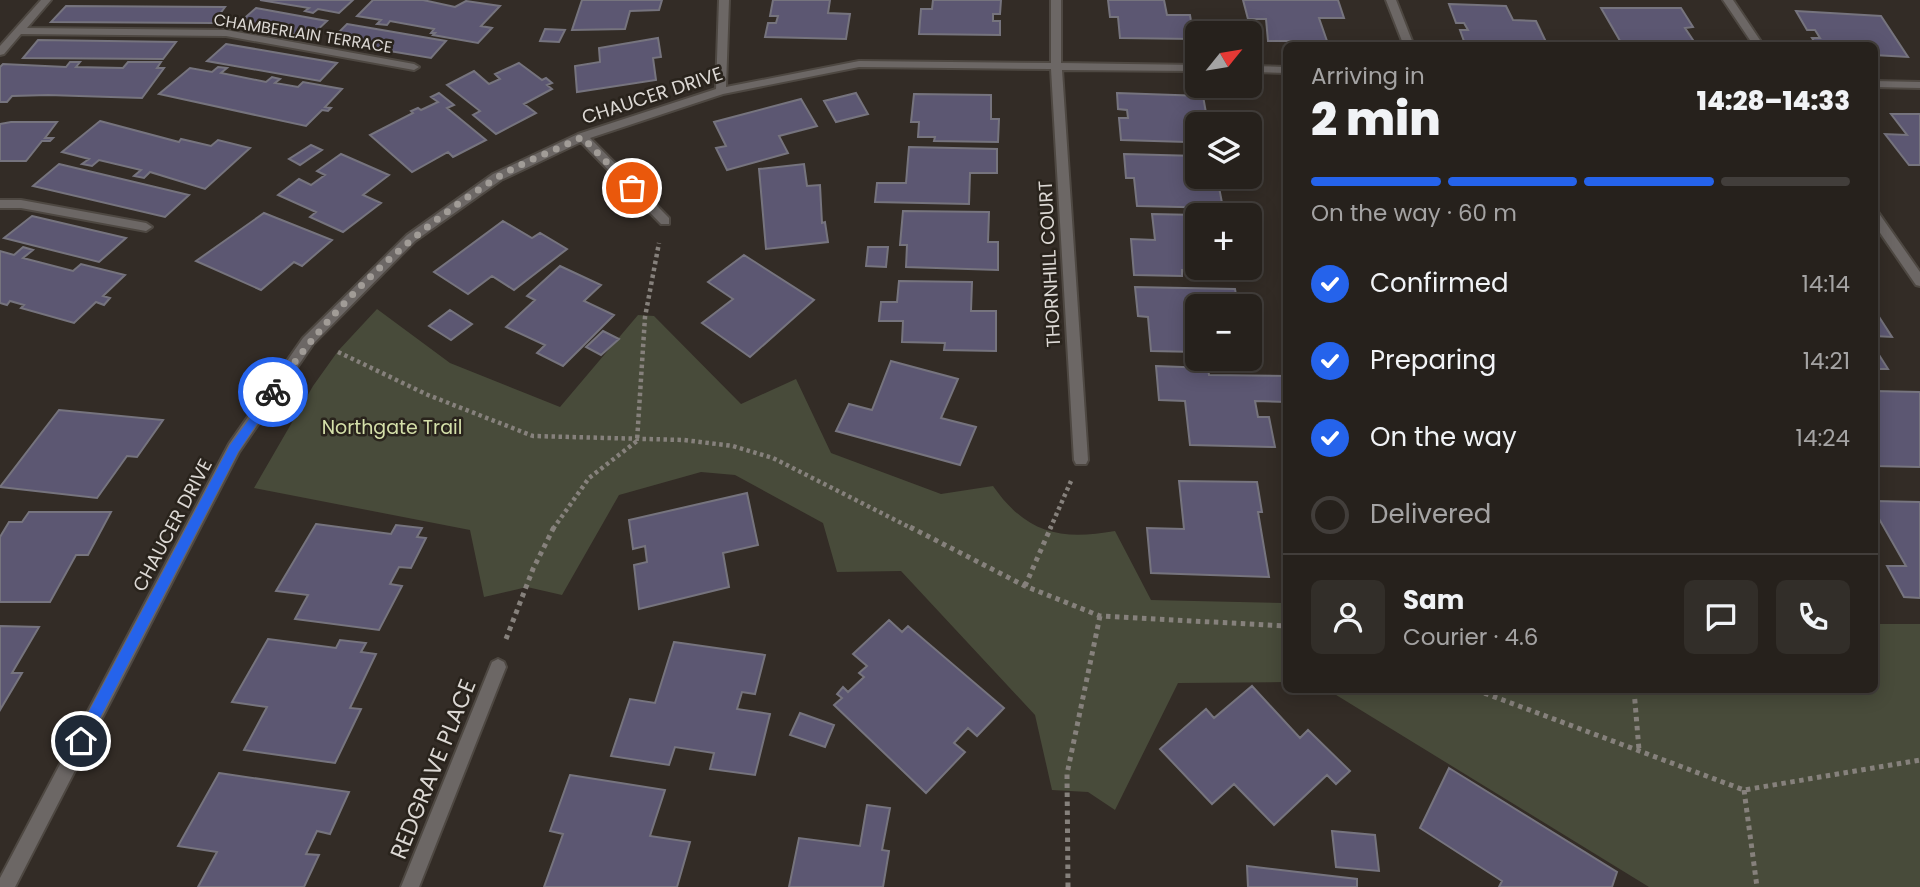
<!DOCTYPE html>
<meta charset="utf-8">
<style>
body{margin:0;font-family:Poppins,sans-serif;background:#322e29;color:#f1f3f6;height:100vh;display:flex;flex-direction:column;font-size:26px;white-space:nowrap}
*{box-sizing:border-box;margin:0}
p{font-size:23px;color:#a4a3a3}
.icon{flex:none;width:38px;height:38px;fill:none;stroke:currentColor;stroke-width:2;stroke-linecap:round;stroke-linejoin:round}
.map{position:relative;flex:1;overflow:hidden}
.sheet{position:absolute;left:1283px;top:42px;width:595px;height:651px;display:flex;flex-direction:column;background:#26211c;border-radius:10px;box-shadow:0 4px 18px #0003,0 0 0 2px #423e3b}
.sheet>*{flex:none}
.needle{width:46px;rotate:60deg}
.fabs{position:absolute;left:1185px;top:21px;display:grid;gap:14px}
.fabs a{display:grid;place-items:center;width:77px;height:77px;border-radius:10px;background:#26211c;box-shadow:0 4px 18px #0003,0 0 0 2px #423e3b;font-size:35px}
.pin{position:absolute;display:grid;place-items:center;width:60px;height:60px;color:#fff;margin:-30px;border:4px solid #fff;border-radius:50%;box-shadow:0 2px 7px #0007}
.courier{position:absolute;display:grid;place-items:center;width:70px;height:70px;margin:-35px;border:5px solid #2563eb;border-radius:50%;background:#fff;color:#222;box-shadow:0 2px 9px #0007}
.summary em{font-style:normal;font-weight:800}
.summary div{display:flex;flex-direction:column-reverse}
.summary{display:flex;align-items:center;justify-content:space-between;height:119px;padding:0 28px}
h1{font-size:46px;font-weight:800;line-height:52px}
.bar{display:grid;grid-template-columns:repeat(4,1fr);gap:10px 7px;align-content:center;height:84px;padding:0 28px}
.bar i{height:9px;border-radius:5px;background:#423e3b}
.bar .current{background:#2563eb}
.bar p{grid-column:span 4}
.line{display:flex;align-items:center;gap:18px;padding:0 28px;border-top:2px solid #423e3b}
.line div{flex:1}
.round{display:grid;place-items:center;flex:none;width:74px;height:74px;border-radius:10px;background:#322e29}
ol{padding:0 28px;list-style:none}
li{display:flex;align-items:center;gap:21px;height:77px}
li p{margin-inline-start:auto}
li .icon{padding:7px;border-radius:50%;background:#2563eb;color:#fff;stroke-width:4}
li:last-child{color:#a4a3a3}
li i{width:38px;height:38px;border:4px solid #423e3b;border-radius:50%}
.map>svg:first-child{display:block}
.green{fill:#484b3a}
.building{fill:#5c5772;stroke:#76747e;stroke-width:2}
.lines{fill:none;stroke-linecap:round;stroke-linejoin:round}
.minor-casing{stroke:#4e4842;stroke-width:4}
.path-far1{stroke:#86817c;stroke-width:4.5;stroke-dasharray:3.5 3.5;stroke-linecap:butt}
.path{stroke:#86817c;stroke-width:5;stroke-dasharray:4.5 4.5;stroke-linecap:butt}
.minor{fill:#6c6765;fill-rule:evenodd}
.route{fill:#2563eb}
.done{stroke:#a19c97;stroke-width:7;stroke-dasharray:0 12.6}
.labels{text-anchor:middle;stroke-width:5;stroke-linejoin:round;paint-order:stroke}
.far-street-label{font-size:16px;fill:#dcd8d4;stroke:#29231c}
.street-label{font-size:19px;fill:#dcd8d4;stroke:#29231c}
.park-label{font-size:19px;fill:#d4dfa9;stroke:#29231c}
.near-street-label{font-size:23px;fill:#dcd8d4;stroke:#29231c}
</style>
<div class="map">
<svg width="1920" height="887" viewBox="0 0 1920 887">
<rect width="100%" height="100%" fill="#332c26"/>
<path class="green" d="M377,309L450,363L560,407L638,315L654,316L741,404L796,379L831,453L941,494L993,486C1026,533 1060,541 1115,531L1151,600L1286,603V682L1178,683L1115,810L1088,792L1052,790L1035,715L901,571L837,572L823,523L735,475L701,472L619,495L562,595L527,587L484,597L470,530L254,488L313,386L338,351Z
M1874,624H1920V887H1649L1328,690H1874Z"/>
<path class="building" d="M260,0H353L339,13L318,9L313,13L305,11L309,8Z
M373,0H423L455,7L466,1L500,6L481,26L492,28L478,43L433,35L435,33H431L434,29L390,21L387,25L377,24L381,20L357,16Z
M582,0H662L659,10L630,11L625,29L572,30Z
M773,0H830L828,13L850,14L846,39L765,37L768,23H776L778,16H770Z
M933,0H1001L1000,14H993V21H1000V35L919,34L921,9H932Z
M1108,0H1164L1167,15H1190L1194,39L1120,38L1118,17H1110Z
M1243,0H1338L1344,18H1319L1327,41H1268L1266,19H1248Z
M1449,4L1506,6L1513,20L1536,21L1548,46L1465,44L1460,30H1468L1464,23H1456Z
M66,6L225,7L213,23L51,22Z
M256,8L327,21L310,37L238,24Z
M1601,8H1681L1693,27L1685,28L1697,46H1623Z
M1796,11L1881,16L1908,57L1874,55V46H1817L1812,38H1820L1815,30H1807Z
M347,24L446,41L431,58L330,41Z
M545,29L565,30L559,42L540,41Z
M658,38L661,57L653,58L656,80L577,92L575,66L600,62L599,48Z
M38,40L176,42L163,59L23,58Z
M226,44L337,63L320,81L207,61Z
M70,62H80L76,67L123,68L128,62H161L157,68H164L142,98L48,95L12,96L7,102H0V67L3,64L66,67Z
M519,63L542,80L546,78L552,83L547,85L552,89L524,104L536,113L496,134L473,115L480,111L447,85L474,71L489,84L500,79L495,74Z
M218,67L227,68L221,73L266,82L272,77L280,79L275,83L298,87L303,82L342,89L325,107L331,108L328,111L322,110L306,126L159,94L190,68L212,72Z
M439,93L454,105L447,108L486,140L453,157L448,152L412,172L370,135L413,113L411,111L418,108L421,110L438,102L431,97Z
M856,93L868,114L836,122L824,101Z
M1117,93L1203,96L1208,124L1184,123L1186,142L1121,140L1119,118H1128L1127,110L1118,109Z
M914,94L991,95V119H999L998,142L934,141L935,137H918L919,122H911Z
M801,99L817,126L779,136L788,153L727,170L716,148L726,146L714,122Z
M1891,114H1920V165H1909L1885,134L1907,135Z
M100,121L179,142L181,139L211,146L218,140L250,148L205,189L150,172L144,178L134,176L141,170L99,160L92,166L82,164L89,159L62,152Z
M11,122H57L45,138H53L50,141H42L26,161H0V124Z
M311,145L322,150L300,165L289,159Z
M909,147L997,149V173H970L969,204L875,202L877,183H906Z
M341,154L389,175L363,195L381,203L343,232L310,217L316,212L278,195L299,179L311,185L325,175L317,171Z
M1124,154L1197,156V177H1217L1223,208L1137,206L1134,178H1126Z
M59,164L189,195L165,217L33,186Z
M804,164L807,186L820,185L822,223L825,222L828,242L766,249L759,169Z
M903,211L989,212L988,242H998V270L906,267L907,245H900Z
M264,213L332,240L302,266L294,262L261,290L196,261Z
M1152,214L1197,215V268H1220L1221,271L1182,270V276L1134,275L1131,239L1155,240Z
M32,216L126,238L99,262L4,238Z
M503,221L532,238L540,233L567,249L514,290L492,276L468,294L434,272Z
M23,247L33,250L23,258L73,271L81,264L125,275L103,296L110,298L104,305L96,302L74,323L21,308L24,305L10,301L7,305L0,303V251L14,255Z
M868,247H888L886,267L866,266Z
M744,255L814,300L750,357L702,323L733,299L708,282Z
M560,266L601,285L584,301L614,315L563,366L537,353L545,345L506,327L535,300L527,296Z
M899,281L972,282L971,311H996V351L944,350L945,343L902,342L903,321H879L881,302H897Z
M1135,287L1235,289L1238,306H1197V352L1151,351L1148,317L1138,316Z
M1874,309L1892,337L1874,336Z
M450,310L472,324L451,340L429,326Z
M603,331L619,339L601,355L586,347Z
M1874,347L1888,369H1874Z
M891,361L958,379L941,418L976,427L960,465L836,431L849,404L872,410Z
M1156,366L1208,368L1209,375L1286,376V402L1255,401L1258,417H1269L1275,447L1190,445L1185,401L1159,400Z
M1874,391L1920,392V467L1874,466Z
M59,410L163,420L137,457L127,456L97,498L0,487Z
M1179,481L1257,482L1262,512H1258L1269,577L1151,573L1147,528L1184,529Z
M747,493L758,545L723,553L729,587L639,609L634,565L647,562L645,546L633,549L629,520Z
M1874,501L1920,502V598L1904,597L1887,566H1906L1874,510Z
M29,512H111L88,555H76L50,602H0V537L9,522H22Z
M316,524L391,534L396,525L422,528L417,537L426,538L411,568L399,567L390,584L402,586L379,630L295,619L308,595L276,591Z
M889,620L902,632L908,626L1004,708L977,736L968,728L954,743L965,752L926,793L834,705L842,698L837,694L843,687L848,692L864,677L859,673L867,666L853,654Z
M0,626L39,627L12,673H22L0,710Z
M268,639L336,648L340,640L366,643L361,652L376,654L350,708L361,709L335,763L244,750L267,707L232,702Z
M674,642L765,655L755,694L742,692L737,709L770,714L755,775L710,769L714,753L675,747L669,765L611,756L630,699L655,703Z
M1252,686L1300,738L1308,730L1350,771L1336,784L1327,775L1274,825L1234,784L1212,804L1160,749L1206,709L1214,718Z
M800,713L834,725L825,747L790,735Z
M1449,768L1617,872L1612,887H1499L1502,881L1420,828Z
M219,773L349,792L330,834L317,831L306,854L319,855L304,887H198L217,852L178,846Z
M570,775L665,790L650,836L690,842L677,887H544L563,834L550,831Z
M867,805L890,808L882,850L889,851L883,887H789L799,838L860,846Z
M1332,831L1375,835L1379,871L1336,867Z
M1247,866L1357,879V887H1248Z"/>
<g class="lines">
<g class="minor-casing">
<path id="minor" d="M41,0H51L27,28L226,30L414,64L419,67L414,70L226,36L21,34L4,54L0,55V46Z
M719,0H729L726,87L859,61L1051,63V0H1061V63L1197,65V71L1062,70L1088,460L1086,464H1076L1074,460L1051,69L859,67L723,94L590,138L669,218V224H661L581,142L501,180L415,241L313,344L239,452L15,887H0V878L229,444L303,338L407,235L493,174L578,134L716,89Z
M1386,0H1396L1414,46H1404Z
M1723,0H1733L1764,46H1754Z
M1250,66L1286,67V73L1250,72Z
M1874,81L1920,82V88L1874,87Z
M0,200H21L146,223L152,227L146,231L21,208H0Z
M1874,211L1878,212L1920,272V286L1916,285L1874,224Z
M498,659L504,662L506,667L419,887H401L490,667L492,662Z"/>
</g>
<path class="path-far1" d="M338,352L428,395L533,436L684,440L733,446L773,458L913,529
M553,529L589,478L637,441L645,317L659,243
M1050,529L1071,481"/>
<path class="path" d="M910,527L1025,586L1100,616L1286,626
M1025,586L1051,527
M506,639L533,569L554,527
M1476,690L1744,790L1920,760
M1634,690L1639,750
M1744,790L1757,887
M1068,887L1067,774L1100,616"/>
<use href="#minor" class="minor"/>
</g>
<path class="route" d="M273,387L278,392L238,452L86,745H76V736L230,445Z"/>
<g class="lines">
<path class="done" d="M273,392C332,306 407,235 495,179C522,162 554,151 582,137L632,188"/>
</g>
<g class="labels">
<g class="far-street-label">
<text transform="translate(303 33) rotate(9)" y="6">CHAMBERLAIN TERRACE</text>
</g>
<g class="street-label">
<text transform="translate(652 95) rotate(-18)" y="7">CHAUCER DRIVE</text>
<text transform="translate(1049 264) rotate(-93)" y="7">THORNHILL COURT</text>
<text transform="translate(172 525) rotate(-62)" y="7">CHAUCER DRIVE</text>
</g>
<g class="park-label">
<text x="392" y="434">Northgate Trail</text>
</g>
<g class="near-street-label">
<text transform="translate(433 769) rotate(-68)" y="8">REDGRAVE PLACE</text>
</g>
</g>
</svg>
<div class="fabs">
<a><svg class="needle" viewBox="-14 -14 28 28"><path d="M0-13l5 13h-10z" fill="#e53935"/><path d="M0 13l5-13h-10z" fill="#a4a3a3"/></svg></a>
<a><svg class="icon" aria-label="layers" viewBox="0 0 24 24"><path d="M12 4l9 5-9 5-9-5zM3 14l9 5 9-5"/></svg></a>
<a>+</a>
<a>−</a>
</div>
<div class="pin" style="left:632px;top:188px;background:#ea580c"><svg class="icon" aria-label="bag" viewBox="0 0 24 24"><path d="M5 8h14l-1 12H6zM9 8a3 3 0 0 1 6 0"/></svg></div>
<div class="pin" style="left:81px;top:741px;background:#1f2937"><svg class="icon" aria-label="home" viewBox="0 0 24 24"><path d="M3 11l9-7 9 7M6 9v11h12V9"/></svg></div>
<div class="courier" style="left:273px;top:392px"><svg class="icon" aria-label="bike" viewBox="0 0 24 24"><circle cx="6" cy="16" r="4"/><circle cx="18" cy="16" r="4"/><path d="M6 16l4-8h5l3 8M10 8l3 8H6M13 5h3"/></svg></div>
<section class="sheet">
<div class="summary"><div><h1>2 min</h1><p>Arriving in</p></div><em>14:28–14:33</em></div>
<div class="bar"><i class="current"></i><i class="current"></i><i class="current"></i><i></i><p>On the way · 60 m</p></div>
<ol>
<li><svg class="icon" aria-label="check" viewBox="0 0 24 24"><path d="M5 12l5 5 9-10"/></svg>Confirmed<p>14:14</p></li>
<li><svg class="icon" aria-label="check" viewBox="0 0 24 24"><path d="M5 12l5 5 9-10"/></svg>Preparing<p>14:21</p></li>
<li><svg class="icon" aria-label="check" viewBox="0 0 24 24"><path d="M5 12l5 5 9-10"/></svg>On the way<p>14:24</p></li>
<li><i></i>Delivered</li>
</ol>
<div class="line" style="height:126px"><a class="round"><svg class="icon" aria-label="person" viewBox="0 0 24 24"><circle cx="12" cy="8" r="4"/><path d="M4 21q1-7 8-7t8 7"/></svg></a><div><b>Sam</b><p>Courier · 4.6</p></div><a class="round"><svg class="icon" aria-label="chat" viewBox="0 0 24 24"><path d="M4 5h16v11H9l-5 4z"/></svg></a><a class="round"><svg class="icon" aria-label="phone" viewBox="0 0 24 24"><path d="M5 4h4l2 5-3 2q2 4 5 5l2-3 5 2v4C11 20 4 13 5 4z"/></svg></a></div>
</section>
</div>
